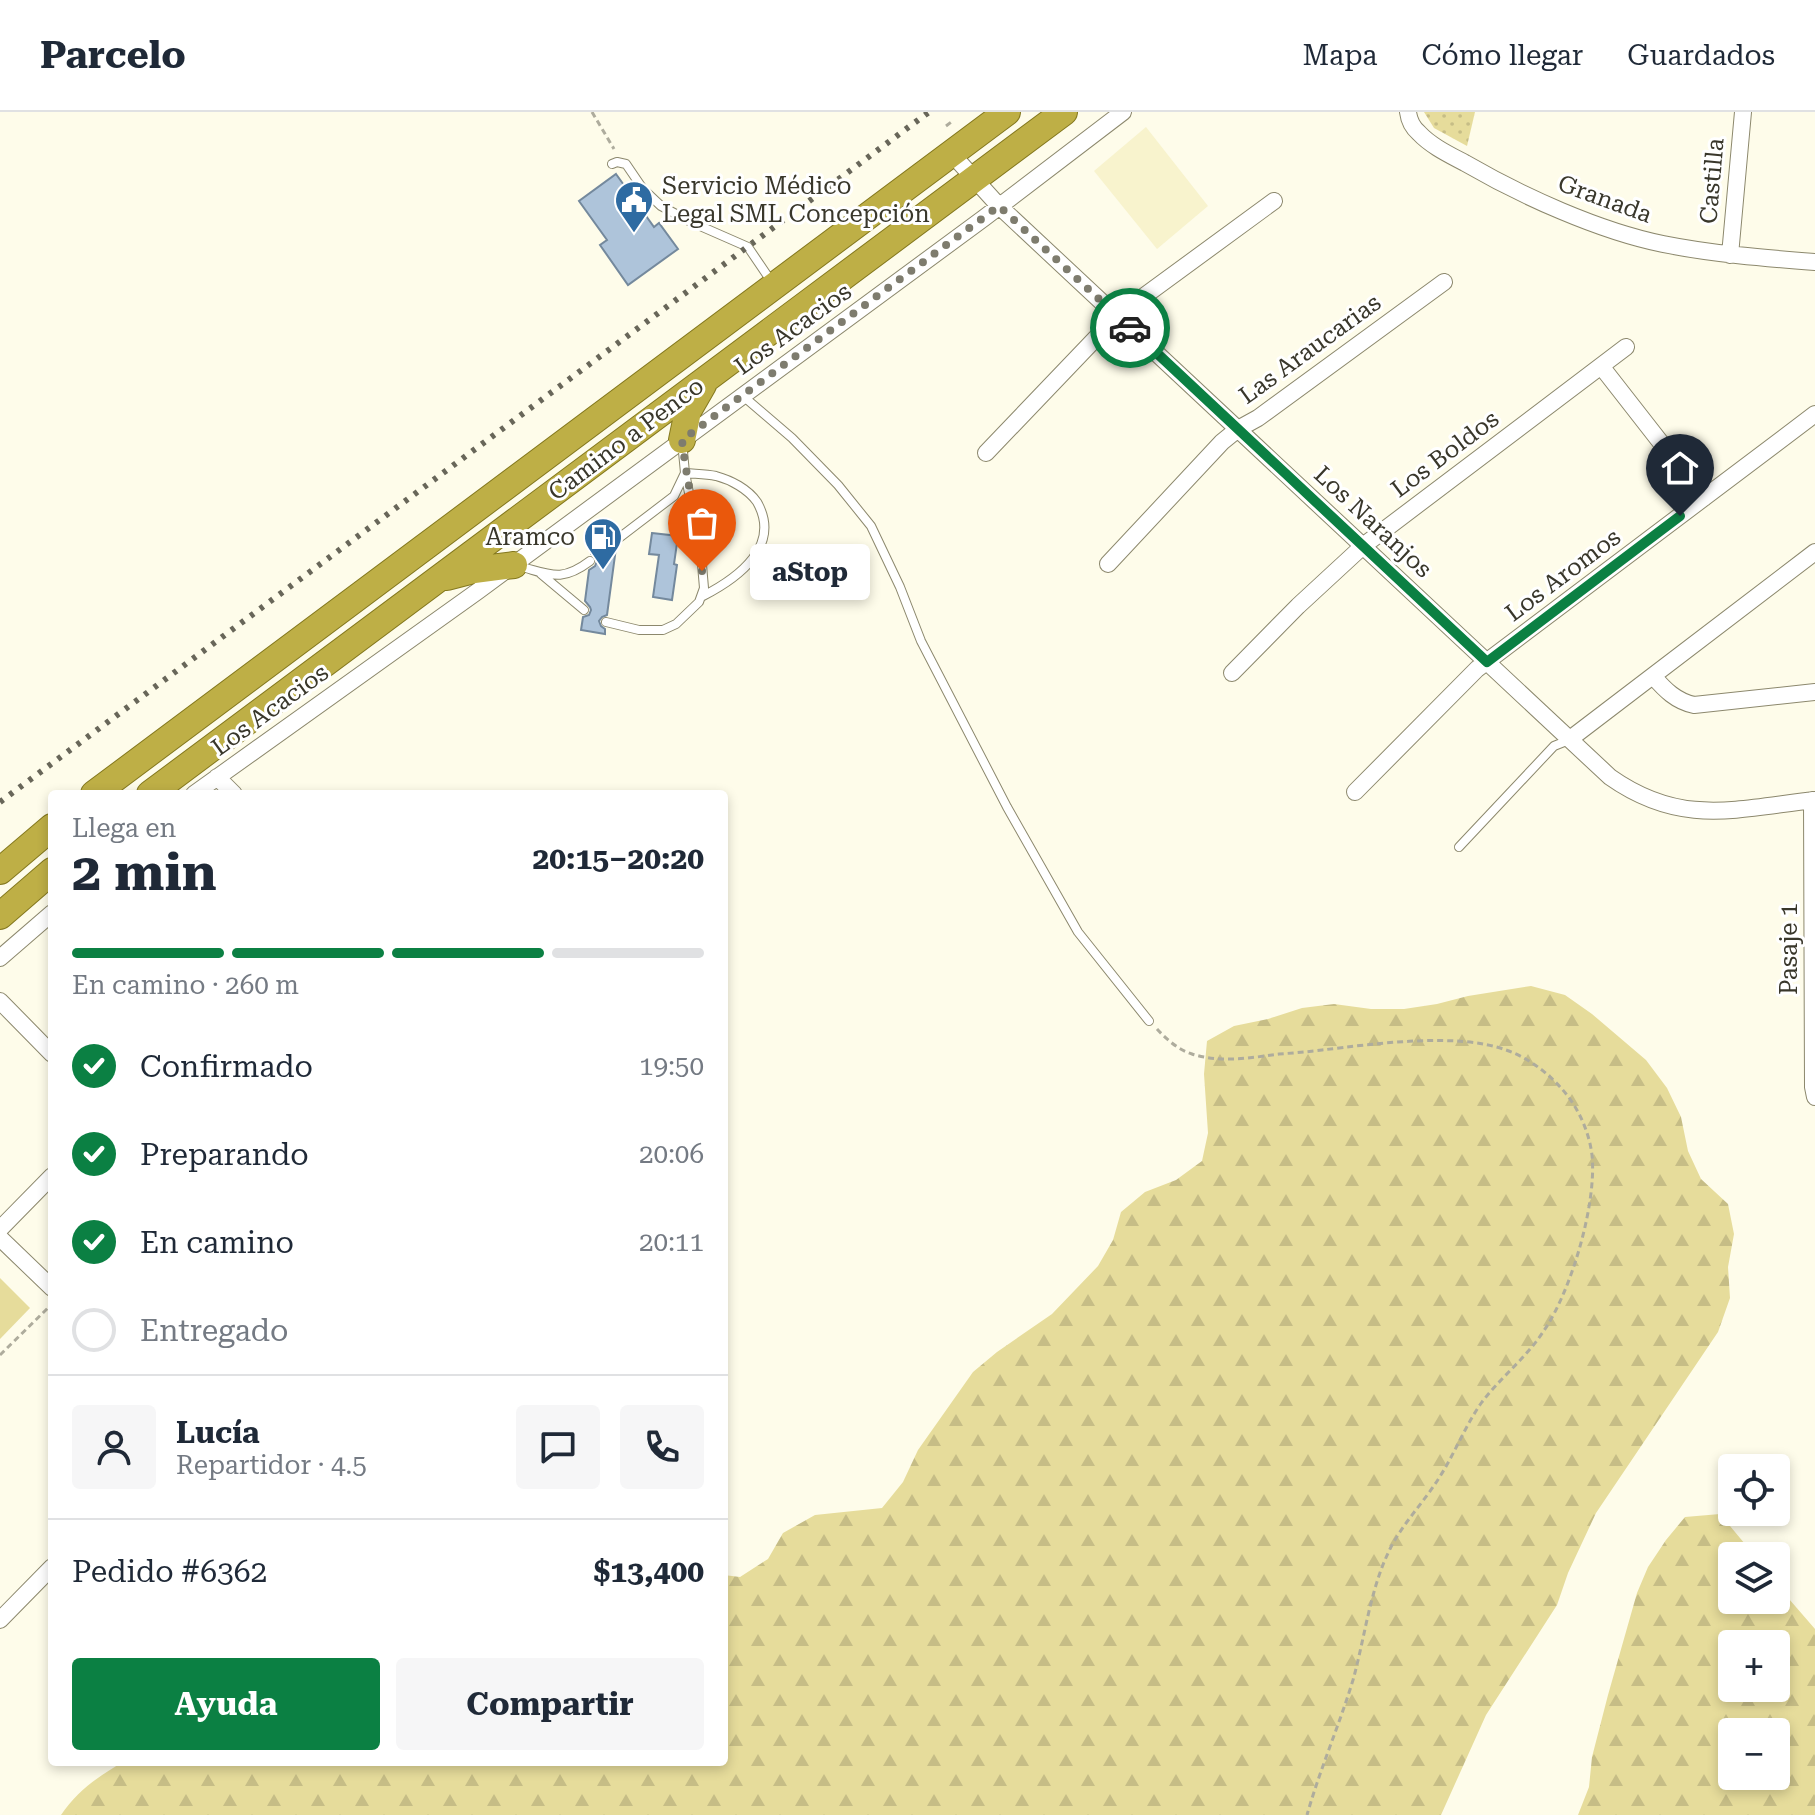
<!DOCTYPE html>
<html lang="es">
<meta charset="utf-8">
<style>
body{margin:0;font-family:"Roboto Serif",serif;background:#f6f6f7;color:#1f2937;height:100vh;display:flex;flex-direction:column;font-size:30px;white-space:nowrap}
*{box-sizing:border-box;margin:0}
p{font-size:26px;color:#747a83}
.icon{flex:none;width:44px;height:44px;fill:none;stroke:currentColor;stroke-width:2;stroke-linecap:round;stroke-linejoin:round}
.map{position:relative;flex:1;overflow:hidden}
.panel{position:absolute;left:48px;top:678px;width:680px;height:976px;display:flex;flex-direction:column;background:#fff;border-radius:8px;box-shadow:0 4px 12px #0003}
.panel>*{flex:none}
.buttons{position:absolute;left:1718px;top:1342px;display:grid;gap:16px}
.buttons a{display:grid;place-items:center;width:72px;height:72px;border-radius:8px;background:#fff;box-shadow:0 4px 12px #0003;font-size:40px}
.pin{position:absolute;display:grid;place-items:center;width:68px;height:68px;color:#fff;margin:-82px -34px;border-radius:50% 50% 50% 0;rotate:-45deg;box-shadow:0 0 8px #0007}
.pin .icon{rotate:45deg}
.courier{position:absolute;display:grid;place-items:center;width:80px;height:80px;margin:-40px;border:6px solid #0b8043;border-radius:50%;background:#fff;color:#222;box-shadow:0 2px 10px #0007}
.bubble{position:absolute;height:56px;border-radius:8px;background:#fff;box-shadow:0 4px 12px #0003;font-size:26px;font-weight:700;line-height:56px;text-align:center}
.headline em{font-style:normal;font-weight:700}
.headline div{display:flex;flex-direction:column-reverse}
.headline{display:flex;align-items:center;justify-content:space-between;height:136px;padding:0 24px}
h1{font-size:52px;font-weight:700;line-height:60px}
.bar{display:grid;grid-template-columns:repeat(4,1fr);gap:12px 8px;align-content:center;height:96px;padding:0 24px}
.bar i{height:10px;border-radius:6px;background:#e0e1e3}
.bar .selected{background:#0b8043}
.bar p{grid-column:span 4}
.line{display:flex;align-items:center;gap:20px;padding:0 24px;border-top:2px solid #e0e1e3}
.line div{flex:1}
.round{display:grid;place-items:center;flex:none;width:84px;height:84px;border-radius:8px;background:#f6f6f7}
ol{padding:0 24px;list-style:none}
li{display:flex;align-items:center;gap:24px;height:88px}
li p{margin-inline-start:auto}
li .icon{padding:8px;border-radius:50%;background:#0b8043;color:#fff;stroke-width:4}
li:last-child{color:#747a83}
li i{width:44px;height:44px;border:4px solid #e0e1e3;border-radius:50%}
.action{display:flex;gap:16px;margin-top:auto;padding:16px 24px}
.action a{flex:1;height:92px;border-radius:8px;background:#0b8043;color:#fff;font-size:32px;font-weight:700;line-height:92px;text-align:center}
.action a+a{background:#f6f6f7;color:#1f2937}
header{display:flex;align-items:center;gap:48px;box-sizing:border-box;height:112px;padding:0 40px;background:#fff;border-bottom:2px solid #e0e1e3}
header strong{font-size:38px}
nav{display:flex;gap:44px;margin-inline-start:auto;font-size:28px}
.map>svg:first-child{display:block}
.built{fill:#f8f3cd}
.grass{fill:url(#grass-dots)}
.forest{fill:url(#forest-firs);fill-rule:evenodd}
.pitch{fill:#e6dc9b}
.building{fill:#aec4da;stroke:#74899d;stroke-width:2}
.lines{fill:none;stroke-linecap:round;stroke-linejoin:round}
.service-casing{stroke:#8c886d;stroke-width:10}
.minor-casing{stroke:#8c886d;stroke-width:18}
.trunk-casing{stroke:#84781e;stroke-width:28}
.path{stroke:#aeac9d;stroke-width:3;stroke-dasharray:6 4;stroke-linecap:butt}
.service{stroke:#fff;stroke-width:8}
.minor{stroke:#fff;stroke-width:16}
.trunk{stroke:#beaf46;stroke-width:26}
.rail{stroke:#686659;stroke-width:6;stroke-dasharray:4 8;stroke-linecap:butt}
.done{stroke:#7e7c6e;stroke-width:8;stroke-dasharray:0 14.4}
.route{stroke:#0b8043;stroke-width:10}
.labels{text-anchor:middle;stroke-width:6;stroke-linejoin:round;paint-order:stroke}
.street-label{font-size:24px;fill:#39372b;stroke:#fff}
.poi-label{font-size:24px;fill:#39372b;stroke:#fff;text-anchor:start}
</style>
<header>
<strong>Parcelo</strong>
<nav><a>Mapa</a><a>Cómo llegar</a><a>Guardados</a></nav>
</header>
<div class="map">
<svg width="1815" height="1703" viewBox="0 0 1815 1703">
<defs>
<pattern id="grass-dots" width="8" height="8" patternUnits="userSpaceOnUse" patternTransform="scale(2)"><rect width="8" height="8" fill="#e6dc9b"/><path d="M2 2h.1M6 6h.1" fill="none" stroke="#c6bd86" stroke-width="1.8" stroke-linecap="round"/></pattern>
<pattern id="forest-firs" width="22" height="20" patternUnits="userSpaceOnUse" patternTransform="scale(2)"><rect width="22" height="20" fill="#e6dc9b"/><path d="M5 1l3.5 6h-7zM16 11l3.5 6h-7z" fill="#c6bd86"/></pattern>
</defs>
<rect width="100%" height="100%" fill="#fefcea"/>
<path class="built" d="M1146,15L1208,94L1157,137L1094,59Z"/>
<path class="grass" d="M1424,0H1475L1467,34L1434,16Z"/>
<path class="forest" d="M1531,874L1565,883L1592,902L1646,948L1667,976L1681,1005L1688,1039L1701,1067L1728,1092L1734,1122L1728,1155L1730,1186L1718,1220L1596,1401L1568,1461L1557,1493L1486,1603L1441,1703H61C77,1679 99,1664 123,1650H724V1463L740,1465L768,1447L783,1421L815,1403L882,1396L903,1370L918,1338L973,1260L997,1240L1052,1202L1098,1154L1113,1128L1121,1100L1145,1080L1176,1068L1202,1049L1208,1021L1204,962L1207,929L1234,914L1268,907L1302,896L1334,892L1371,897H1404L1437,892L1468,884Z
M1720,1402L1755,1444H1732V1488H1776V1472L1815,1517V1703H1578L1589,1675L1592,1645L1608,1583L1637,1481L1648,1455L1666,1428L1685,1405ZM1732,1532H1776V1576H1732ZM1732,1620H1776V1664H1732Z"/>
<path class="pitch" d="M0,1166L30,1196L0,1227Z"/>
<path class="building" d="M616,62L654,115L659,111L678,137L628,173L600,133L607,128L579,89Z
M652,421L678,424L674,452L677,453L672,488L653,485L659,443L649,442Z
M593,426L608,428L610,434L616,436L607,503L602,505L599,509L601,514L605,517V522L581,518L583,505L589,503L591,498L590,495L585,489L589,458L595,454L597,449L595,444L591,442Z"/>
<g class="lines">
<g class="service-casing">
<path id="service" d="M612,52L617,50L626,52L643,77L661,94L691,110L748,135L773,172
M743,284L792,326L838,373L871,414L900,475L921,529L1007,695L1078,820L1149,909
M615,429L674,384L685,361L682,329
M518,454C550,462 561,471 590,449
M541,462L584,498
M606,510L639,518H663L676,512L699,490L704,476L701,441L685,361C695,362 706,362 716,364C731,368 748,377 757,390C782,434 738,466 703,484
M1459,735L1554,634L1569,628"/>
</g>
<g class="minor-casing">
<path id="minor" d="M1408,0C1409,8 1413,16 1419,21C1431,34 1450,43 1465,51C1522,84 1599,119 1663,132C1713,142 1764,146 1815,150
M951,41L999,94L1610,665C1681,715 1735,697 1815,688
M1730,143L1743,0
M1601,254L1704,386
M986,341L1117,204L1274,89
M1108,452L1222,330L1238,317L1258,306L1444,170
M1232,561L1298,494L1363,434L1626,235
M1653,564C1665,578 1676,589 1694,593L1815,580
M1570,627L1815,440
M217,665L234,682
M1355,680L1477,557L1815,302
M194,682L478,479L984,106L1123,0
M1812,688L1813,975L1815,985
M0,846L52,801
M0,889L52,942
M0,1117L52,1064
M0,1126L52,1176
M0,1508L52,1455"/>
</g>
<g class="trunk-casing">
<path id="trunk" d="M682,328L688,299L703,273
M447,465L474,458L514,453
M94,682L1007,0
M150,682L1064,0
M0,759L52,715
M0,804L52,759"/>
</g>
<path class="path" d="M592,0L614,37
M946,14L954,8
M1157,917C1167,928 1179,938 1192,942C1219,951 1251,946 1279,942C1293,941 1307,940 1322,938C1373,932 1458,920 1506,938C1527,945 1547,960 1562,977C1578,995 1589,1019 1592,1043C1597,1092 1571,1180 1543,1220C1526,1246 1501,1265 1482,1290C1465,1314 1455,1341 1439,1366C1424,1390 1403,1411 1390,1437C1370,1477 1365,1525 1353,1568C1339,1614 1320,1657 1307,1703
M0,1243L51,1193"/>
<use href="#service" class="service"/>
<use href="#minor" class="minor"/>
<use href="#trunk" class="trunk"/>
<path class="rail" d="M0,690L929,0"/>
</g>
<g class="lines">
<path class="done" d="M702,459C698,414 687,372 682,328L999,94L1130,216"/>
<path class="route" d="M1130,216L1487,550L1680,404"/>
</g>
<defs>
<g id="civic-pin" transform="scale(2)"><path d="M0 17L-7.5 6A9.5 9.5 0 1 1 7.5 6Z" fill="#2e6ba2" stroke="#fff"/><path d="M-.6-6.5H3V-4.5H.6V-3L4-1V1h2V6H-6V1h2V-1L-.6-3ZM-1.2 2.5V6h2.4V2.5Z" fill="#fff"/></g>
<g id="fuel-pin" transform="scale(2)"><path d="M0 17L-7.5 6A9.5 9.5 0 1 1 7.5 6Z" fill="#2e6ba2" stroke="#fff"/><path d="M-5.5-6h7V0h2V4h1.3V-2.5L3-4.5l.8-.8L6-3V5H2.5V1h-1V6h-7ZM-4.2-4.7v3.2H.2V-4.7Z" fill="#fff"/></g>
</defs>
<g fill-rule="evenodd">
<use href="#civic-pin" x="634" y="88"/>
<use href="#fuel-pin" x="603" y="425"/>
</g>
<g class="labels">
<g class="street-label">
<text transform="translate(1712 69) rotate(-85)" y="8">Castilla</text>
<text transform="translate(1605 87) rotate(20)" y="8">Granada</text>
<text transform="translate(793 217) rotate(-36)" y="8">Los Acacios</text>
<text transform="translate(1310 237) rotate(-36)" y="8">Las Araucarias</text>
<text transform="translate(626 327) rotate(-37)" y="8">Camino a Penco</text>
<text transform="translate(1445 342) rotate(-37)" y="8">Los Boldos</text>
<text transform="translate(1373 410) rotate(43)" y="8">Los Naranjos</text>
<text transform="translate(1563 463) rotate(-37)" y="8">Los Aromos</text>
<text transform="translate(270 598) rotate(-36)" y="8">Los Acacios</text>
<text transform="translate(1789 837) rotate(-90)" y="8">Pasaje 1</text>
</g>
<g class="poi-label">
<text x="662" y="82">Servicio Médico<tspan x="662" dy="28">Legal SML Concepción</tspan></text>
<text x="575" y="433" text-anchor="end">Aramco</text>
</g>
</g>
</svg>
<div class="buttons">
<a><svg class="icon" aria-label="locate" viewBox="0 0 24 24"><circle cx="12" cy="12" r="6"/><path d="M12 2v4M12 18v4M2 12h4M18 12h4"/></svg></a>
<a><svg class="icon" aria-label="layers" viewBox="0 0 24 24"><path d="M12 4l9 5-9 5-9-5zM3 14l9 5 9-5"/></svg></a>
<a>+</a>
<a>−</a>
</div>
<div class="pin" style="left:702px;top:459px;background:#ea580c"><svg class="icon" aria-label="bag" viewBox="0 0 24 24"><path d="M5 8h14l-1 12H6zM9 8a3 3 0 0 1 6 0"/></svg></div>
<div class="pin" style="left:1680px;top:404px;background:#1f2937"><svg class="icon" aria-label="home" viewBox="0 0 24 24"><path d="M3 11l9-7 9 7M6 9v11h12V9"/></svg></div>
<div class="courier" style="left:1130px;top:216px"><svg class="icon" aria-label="car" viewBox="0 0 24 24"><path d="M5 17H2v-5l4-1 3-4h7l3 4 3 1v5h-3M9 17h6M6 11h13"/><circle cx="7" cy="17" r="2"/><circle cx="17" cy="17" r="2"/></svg></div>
<div class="bubble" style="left:750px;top:432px;width:120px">aStop</div>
<section class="panel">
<div class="headline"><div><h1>2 min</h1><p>Llega en</p></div><em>20:15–20:20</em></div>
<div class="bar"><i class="selected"></i><i class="selected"></i><i class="selected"></i><i></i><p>En camino · 260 m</p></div>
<ol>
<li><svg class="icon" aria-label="check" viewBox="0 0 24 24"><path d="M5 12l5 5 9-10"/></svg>Confirmado<p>19:50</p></li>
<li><svg class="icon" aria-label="check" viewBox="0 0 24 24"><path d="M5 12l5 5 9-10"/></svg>Preparando<p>20:06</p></li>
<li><svg class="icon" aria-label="check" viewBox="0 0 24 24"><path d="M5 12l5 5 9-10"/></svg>En camino<p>20:11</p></li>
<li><i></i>Entregado</li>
</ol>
<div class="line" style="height:144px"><a class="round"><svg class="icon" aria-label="person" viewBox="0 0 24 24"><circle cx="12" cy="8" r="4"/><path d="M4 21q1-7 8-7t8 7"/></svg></a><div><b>Lucía</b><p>Repartidor · 4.5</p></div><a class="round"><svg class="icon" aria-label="chat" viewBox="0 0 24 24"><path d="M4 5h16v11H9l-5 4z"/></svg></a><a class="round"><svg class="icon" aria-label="phone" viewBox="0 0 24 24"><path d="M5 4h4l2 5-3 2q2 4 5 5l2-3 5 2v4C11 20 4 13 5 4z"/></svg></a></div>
<div class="line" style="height:104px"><div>Pedido #6362</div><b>$13,400</b></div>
<div class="action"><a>Ayuda</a><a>Compartir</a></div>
</section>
</div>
